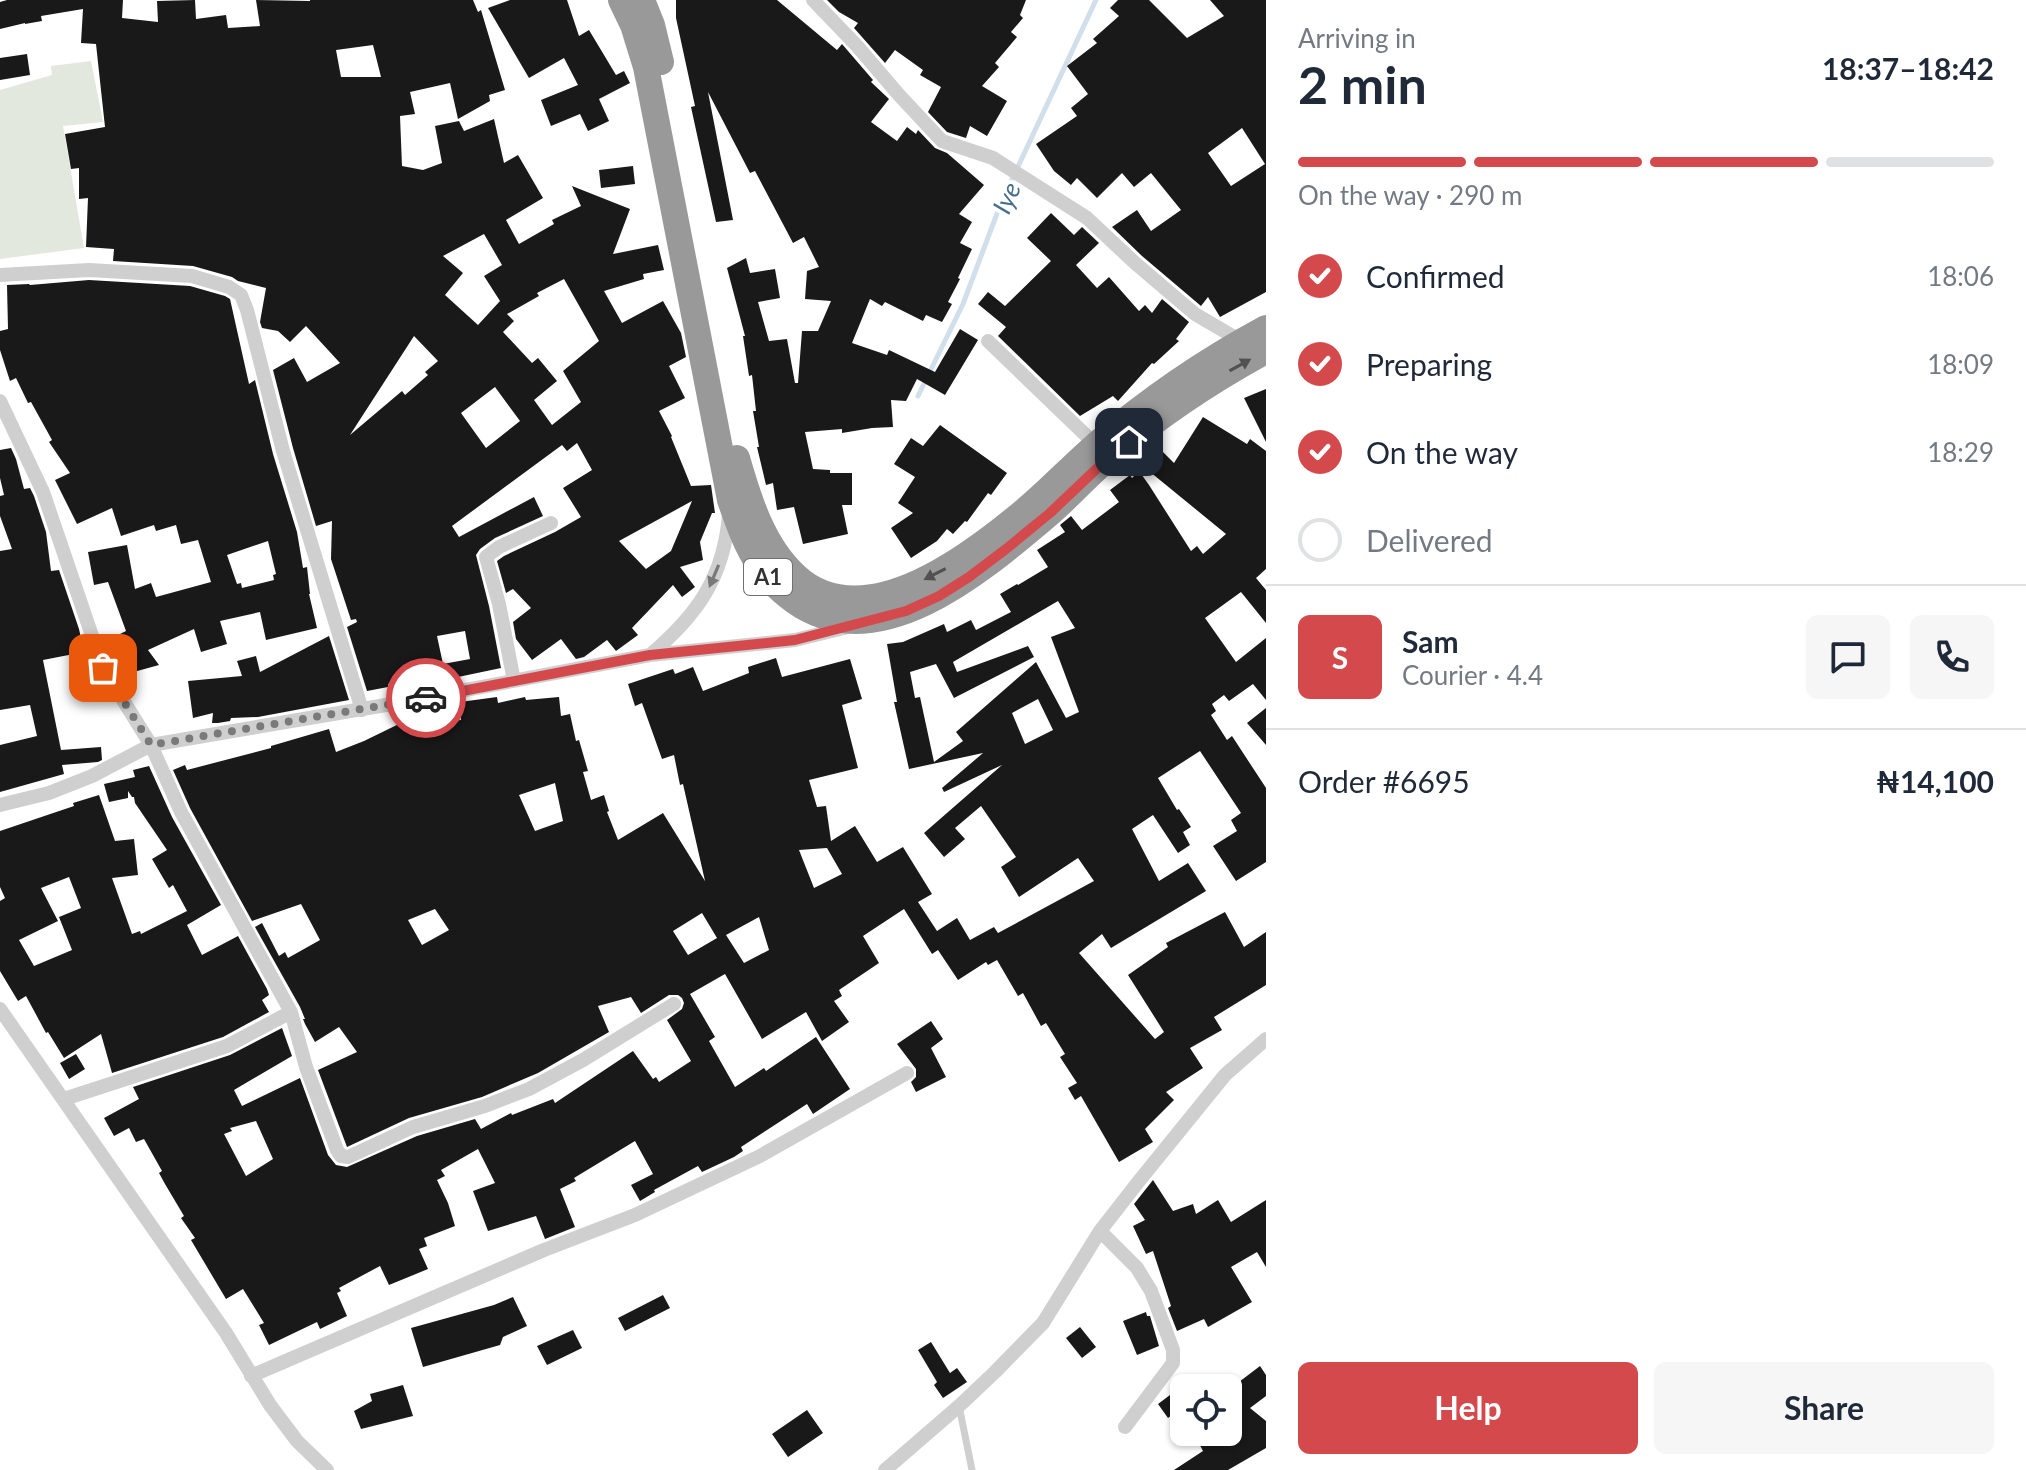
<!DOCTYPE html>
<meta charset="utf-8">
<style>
body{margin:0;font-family:Lato,sans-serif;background:#f6f6f7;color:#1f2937;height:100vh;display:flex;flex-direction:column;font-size:30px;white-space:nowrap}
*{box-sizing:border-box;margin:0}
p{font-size:26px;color:#747a83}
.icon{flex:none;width:44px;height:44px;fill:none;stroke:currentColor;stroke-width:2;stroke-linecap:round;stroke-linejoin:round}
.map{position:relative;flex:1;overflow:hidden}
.side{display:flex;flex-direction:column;background:#fff;width:760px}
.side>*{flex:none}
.controls{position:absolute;left:1170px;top:1374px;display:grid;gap:16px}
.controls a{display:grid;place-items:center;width:72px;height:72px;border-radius:12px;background:#fff;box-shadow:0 2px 6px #0004;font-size:40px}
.pin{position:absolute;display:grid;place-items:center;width:68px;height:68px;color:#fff;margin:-34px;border-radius:16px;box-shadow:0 4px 12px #0006}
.courier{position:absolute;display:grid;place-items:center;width:80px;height:80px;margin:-40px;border:6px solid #d44a4c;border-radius:50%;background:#fff;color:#222;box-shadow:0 2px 10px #0007}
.head em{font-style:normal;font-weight:700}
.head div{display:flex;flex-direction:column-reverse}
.head{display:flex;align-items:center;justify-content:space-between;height:136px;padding:0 32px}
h1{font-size:52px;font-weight:700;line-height:60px}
.bar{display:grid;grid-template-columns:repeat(4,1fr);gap:12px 8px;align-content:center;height:96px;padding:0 32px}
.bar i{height:10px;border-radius:6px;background:#e0e1e3}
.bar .selected{background:#d44a4c}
.bar p{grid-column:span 4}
.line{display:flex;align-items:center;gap:20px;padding:0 32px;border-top:2px solid #e0e1e3}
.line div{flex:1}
.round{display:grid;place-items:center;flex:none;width:84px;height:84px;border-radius:12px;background:#f6f6f7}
ol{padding:0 32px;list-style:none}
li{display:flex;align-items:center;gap:24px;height:88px}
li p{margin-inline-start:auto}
li .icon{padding:8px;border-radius:50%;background:#d44a4c;color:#fff;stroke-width:4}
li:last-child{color:#747a83}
li i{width:44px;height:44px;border:4px solid #e0e1e3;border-radius:50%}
.cta{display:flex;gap:16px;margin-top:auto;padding:16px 32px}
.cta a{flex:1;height:92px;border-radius:12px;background:#d44a4c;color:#fff;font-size:32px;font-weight:700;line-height:92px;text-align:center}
.cta a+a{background:#f6f6f7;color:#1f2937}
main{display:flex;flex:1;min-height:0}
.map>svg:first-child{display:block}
.green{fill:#e2e8dd}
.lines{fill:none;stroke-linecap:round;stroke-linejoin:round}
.stream{stroke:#d1dfeb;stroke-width:5}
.building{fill:#191919;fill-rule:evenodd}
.lane{stroke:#cfcfcf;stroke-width:7}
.street{stroke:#cfcfcf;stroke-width:14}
.highway{stroke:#999;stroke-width:26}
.oneway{fill:#515151}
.oneway2{fill:#797979}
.done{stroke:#7a7a7a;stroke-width:8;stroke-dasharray:0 14.4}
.route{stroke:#d44a4c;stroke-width:10}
.labels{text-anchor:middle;stroke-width:8;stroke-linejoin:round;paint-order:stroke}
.shield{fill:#fff;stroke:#707070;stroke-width:2}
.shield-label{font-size:22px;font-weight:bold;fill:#323232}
.water-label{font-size:26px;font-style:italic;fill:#486e8d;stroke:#fff}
</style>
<main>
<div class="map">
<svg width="1266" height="1470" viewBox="0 0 1266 1470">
<rect width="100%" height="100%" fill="#fff"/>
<path class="green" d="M91,61L103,122L63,126L84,248L0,259V90L52,75L51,66Z"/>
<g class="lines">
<path class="stream" d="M918,396L963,304L1001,203L1096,0"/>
</g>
<path class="building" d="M7,0H123L122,18L158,22L157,1L195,0L196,19L226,15L228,28L260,26L256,0L310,1V0H473L478,12L481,10L505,90L489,95L490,101L458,119L450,83L410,92L415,114L400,116L402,166L423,170L442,163L435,126L459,121L464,131L494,119L504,163L518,155L543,198L506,220L519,244L554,224L552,220L581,206L572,186L630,209L613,254L658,245L664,270L643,274L644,279L604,291L622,323L663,301L681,333L686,357L669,366L685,398L659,411L672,436L671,437L691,486L711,485L715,513H712L700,542L703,560L680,567L695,587L682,597L673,585L632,628L638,635L616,651L607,640L584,657L576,659L561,639L532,660L516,639L513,622L531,608L513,589L506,593L497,561L504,556L555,532L581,517L563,488L592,470L577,443L567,451L562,445L452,526L459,537L534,497L543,516L495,538L480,549L476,555L489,606L501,668L439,681L437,671L388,684V687L367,691L347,627L357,622L356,619L351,620L331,559L332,521L316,526L293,448L273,370L294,358L307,382L340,363L306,326L290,342L278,331L262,328L260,322L266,288L238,281L232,277L193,266L113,261L114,249L86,247L88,198L79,199V168L71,169L65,134L105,127L96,44L81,43L83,9L41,16L42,21L25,24V23L0,29V2ZM373,45L381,77H341L336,50ZM484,234L502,265L484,276L500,301L478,325L445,295L463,273L443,256ZM564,279L599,341L563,371L581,402L552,425L534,400L557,381L538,358L532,363L503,332L514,321L507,314L539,296L537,293ZM414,336L438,361L425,372L428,375L405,395L402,391L350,435ZM495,387L520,421L486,448L461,413ZM692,501L671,551L646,569L619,541ZM465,631L470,659L443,664L437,636Z
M510,0H567L579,36L589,30L616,75L624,71L630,83L599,99L609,121L588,131L580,114L551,126L541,100L578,85L564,58L529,78L488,8Z
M676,0H777L837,50L842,44L873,80L871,82L889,99L871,122L897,141L907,127L916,134L918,130L935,148L947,153L984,185L959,214L972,222L960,243L972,249L958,278L960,279L948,302L952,304L942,322L926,315L923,321L885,302L882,306L870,299L852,343L887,355L889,350L935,372L960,329L978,340L945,395L917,379L906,401L891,400L893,427L872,428L842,433V429L805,432L813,469L830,470V473H852V505H842L848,534L803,544L794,507L777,510L773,483L766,485L757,447H759L753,411H756L752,375L749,376L743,336H745L727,268L746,258L750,273L775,269L780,298L758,302L769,341L787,339L795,383H798L802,331H818L831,301L805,299L807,271L819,267L804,237L793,243L755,171L750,173L708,92L733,220L716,222L691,107L695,106L676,18Z
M827,0H1026L1020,15L1023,18L1011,32L1017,37L995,63L999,67L982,86L1007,101L987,136L970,126L966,138L947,132L928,112L941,87L920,75L923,70L895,50L885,63L854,28L858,23L839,12Z
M1118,0H1149L1187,38L1224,16L1210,0H1266V292L1220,317L1208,297L1201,306L1142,256L1112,227L1137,210L1151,231L1181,210L1151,173L1134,187L1122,173L1097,198L1077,178L1071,185L1054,171L1036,144L1077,116L1071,108L1088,94L1067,66L1097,43L1093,39L1119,16L1110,8ZM1242,128L1265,164L1231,186L1208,153Z
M27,54L30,75L0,80V58Z
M633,166L635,184L601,188L599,170Z
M1051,213L1074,235L1082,227L1099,243L1076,265L1097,288L1109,277L1139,311L1145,305L1152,313L1162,299L1189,322L1176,339L1179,341L1154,364L1152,363L1118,401L1113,396L1080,416L998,336L1006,327L978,304L988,292L1005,306L1051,261L1027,238Z
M89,280L190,286L225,296L230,299L249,384L255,380L273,454L297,532L303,568L307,567L310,594H309L317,628L266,640L260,612L220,621L227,644L201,652L194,629L148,650L159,665L130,673L114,637L126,631L108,582L94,585L88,552L127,545L135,589L151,583L156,597L211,582L198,540L181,544L176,525L156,531L154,525L121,536L112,508L77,524L55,480L70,473L49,442L52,440L31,402L28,403L16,378L10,381L0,350V331L8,329L7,285L29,284L30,285ZM268,541L276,574L273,575L274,580L242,588L241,583L237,584L227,555Z
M1266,389V442L1244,398Z
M1203,417L1247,444L1250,439L1266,451V569L1256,578L1266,590V623L1241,592L1205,618L1236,662L1266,638V700L1253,684L1229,701L1224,695L1212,704L1216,711L1211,715L1227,740L1232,736L1266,788V862L1236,881L1213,846L1237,831L1231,820L1241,813L1200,751L1158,778L1177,810L1179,809L1191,827L1183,832L1190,845L1178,853L1153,815L1132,829L1159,881L1188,863L1206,891L1111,948L1102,934L1079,953L1155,1039L1164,1032L1128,975L1168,947L1166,943L1225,912L1244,947L1266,932V985L1214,1017L1222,1030L1190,1048L1203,1068L1166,1092L1174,1100L1145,1129L1153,1142L1119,1162L1081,1096L1075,1100L1068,1088L1077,1083L1060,1057L1065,1054L1046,1023L1041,1026L1023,993L1018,996L997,960L988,965L986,962L958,980L938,950L932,954L904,909L863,936L879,963L839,990L842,996L834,1001L849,1022L822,1041L806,1012L762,1039L725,974L690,994L715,1037L709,1041L735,1087L764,1068L766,1071L816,1037L850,1089L813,1114L807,1104L741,1147L743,1151L734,1157L702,1172L698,1166L654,1190L655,1192L640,1201L631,1185L653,1174L635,1141L574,1178L576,1181L560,1189L575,1227L545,1239L536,1216L488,1231L473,1191L495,1183L478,1149L441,1170L445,1176L437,1180L448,1203L455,1226L424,1238L427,1246L419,1249L428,1269L389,1285L380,1266L339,1288L341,1291L337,1293L347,1316L320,1329L317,1322L269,1345L259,1325L264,1323L243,1289L226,1299L191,1240L195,1238L181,1218L184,1216L165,1184L159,1173L162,1171L144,1139L136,1142L129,1128L114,1136L104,1118L139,1099L133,1087L230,1055L282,1028L292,1056L234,1090L242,1106L300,1078L328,1155L336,1165L347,1167L417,1136L475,1119L481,1129L511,1113L512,1115L553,1099L555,1103L633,1051L653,1079L656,1077L659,1082L691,1061L667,1020L682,1009L684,1003L682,998L678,995H669L641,1013L631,997L598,1006L609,1032L538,1073L482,1097L409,1118L347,1147L318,1070L357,1052L339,1027L315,1042L305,1024L303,1019H305L300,1007L255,927L262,923L279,956L285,952L288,958L320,940L301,904L252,921L190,808L173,770L185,765L187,770L271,748V746L329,729L336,752L364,741L403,722L418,720L419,723L461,720L460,702L497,697L498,703L525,697L526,700L559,697L561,716L570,714L576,741L579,740L588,771L583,772L591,800L604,795L609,811L607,812L618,840L663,813L705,881L683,784L680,785L674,755L662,759L642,703L635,706L628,684L673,669L675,674L693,667L703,691L749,673L748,667L776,658L782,677L850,659L862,699L842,705L858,768L809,780L817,807L826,806L831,841L855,826L877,862L903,847L932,894L918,902L937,931L957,918L970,940L994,927L998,933L1094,881L1078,858L1019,897L1001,867L1016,857L981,806L955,828L965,839L944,857L924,833L1002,765L944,792L942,788L983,753L909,769L894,702H897L887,644L903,642L944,624L947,632L971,620L976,630L1011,612L1000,594L1017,584L1018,585L1048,567L1037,550L1065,532L1060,525L1071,516L1082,530L1119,502L1110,490L1130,475L1132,478L1139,471L1149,485L1191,551L1197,546L1203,554L1226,534L1144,467L1161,450L1174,463ZM1058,601L1075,628L1051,637L1079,712L1066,718L1036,662L956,732L963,741L934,762L920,697L915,698L910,672L936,664L954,698L1034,657L1028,646L957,672L953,662ZM1038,699L1053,730L1025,744L1012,713ZM555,783L563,821L535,831L519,795ZM827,848L842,874L814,888L799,850ZM435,909L449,930L422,945L408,920ZM702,913L717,938L688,955L673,931ZM759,917L769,950L744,963L726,935ZM256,1121L273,1159L246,1176L224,1134L232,1131L230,1128Z
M940,425L1007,473L991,495L988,493L967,522L965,521L953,534L947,529L937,541L911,558L891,528L913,513L898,503L915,477L894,464L911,438L923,446Z
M11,448L16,459L24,489L30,488L34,496L46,532L51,571L59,570L79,629L84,652L43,660L61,750L101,747L102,760L98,762L62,765L64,774L0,792V745L37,736L30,705L0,710V551L12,549L0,516V496L4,495L0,478V450Z
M329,636L349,700L258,717L231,718L230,721L218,723H212L213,713L193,718L188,681L242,676L237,661L256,656L260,672Z
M1266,708V745L1247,723Z
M149,766L172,817L221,905L187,925L202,955L238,936L267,989L269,995L262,1000L269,1012L223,1037L112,1073L101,1034L64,1058L48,1032L46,1033L26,996L18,1001L0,971V901L5,898L0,887V831L74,806L73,803L99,795L115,841L134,839L138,875L112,878L132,934L140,931L141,934L187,911L173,885L169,888L152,859L167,850L135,803L134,797H132L128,791V798L109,802L104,784L135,777L133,770ZM69,877L81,908L59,917L72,950L34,966L19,940L58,921L41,888Z
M931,1021L943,1039L931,1048L946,1077L916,1092L911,1082L916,1077V1069L897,1044Z
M76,1054L85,1069L69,1079L60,1063Z
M1153,1180L1173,1211L1193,1204L1196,1214L1218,1200L1231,1222L1266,1200V1267L1257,1252L1231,1267L1252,1302L1208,1327L1204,1319L1177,1331L1168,1308L1171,1306L1153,1251L1146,1254L1133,1226L1145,1220L1134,1204Z
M663,1295L670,1308L625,1331L618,1318Z
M513,1297L527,1326L503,1337L500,1345L423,1367L411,1328L494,1305Z
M1146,1312L1147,1316H1150L1159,1346L1137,1355L1123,1321Z
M1080,1327L1096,1347L1082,1358L1066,1338Z
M573,1330L582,1348L547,1365L537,1346Z
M931,1342L950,1373L957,1368L967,1382L943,1398L934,1385L937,1382L918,1350Z
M1260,1366L1266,1375V1396L1250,1408L1266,1421V1448L1228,1470H1174L1203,1451L1193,1432H1228V1392L1240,1384L1239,1382Z
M403,1385L413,1416L361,1429L354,1411L372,1401L370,1394Z
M1184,1390V1406L1168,1418L1158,1404L1174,1392L1176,1395Z
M807,1410L823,1433L788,1457L772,1434Z"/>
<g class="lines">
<path class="lane" d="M959,1406L972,1470"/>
<path class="street" d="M813,0L858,47L899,95L942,141L993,158L1087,218L1135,263L1195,314L1241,341
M0,275L89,270L192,276L229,287L241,295L247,310L283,451L362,710
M988,341L1096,445
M0,401L43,492L103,668L151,745L181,812L291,1012L306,1067L337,1150L341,1156L348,1157L413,1127L485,1106L529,1089L583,1060L674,1004
M650,655C697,615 724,578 729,514
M514,681L499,604L486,557L499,547L551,523
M0,805L49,793L92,776L151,745L386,705L650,655L795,640L852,626
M0,1009L226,1333L270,1405L297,1441L327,1470
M64,1099L227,1046L291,1012
M1100,1231L1137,1268L1151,1291L1173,1350V1363L1125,1427
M251,1376L544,1250L635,1215L760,1156L907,1073
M885,1470L959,1406L995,1372L1043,1323L1100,1231L1139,1181L1225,1075L1266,1039"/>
<path class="highway" d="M621,0L633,25L646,67L730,500C738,523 746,546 760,567C768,580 781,591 794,601C879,662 985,568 1049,514C1070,496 1089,474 1111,456C1161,414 1209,382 1266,351
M642,0L652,25L661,62
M737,458C749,500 763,546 796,576C865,640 976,552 1030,506C1053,486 1074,464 1097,444C1149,399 1205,361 1266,328"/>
</g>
<defs><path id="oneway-solid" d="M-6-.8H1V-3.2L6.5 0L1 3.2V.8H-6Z" transform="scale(2)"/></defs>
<g class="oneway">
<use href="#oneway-solid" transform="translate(1240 365) rotate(-29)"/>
<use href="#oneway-solid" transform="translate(935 574) rotate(153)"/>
</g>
<use class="oneway2" href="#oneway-solid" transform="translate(714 576) rotate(113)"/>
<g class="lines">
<path class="done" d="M103,668L151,745L426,698"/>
<path class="route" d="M426,698L650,655L795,640L906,611L939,596L969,577L1006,549L1050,513L1108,458L1129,442"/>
</g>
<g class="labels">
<rect class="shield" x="744" y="559" width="48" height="36" rx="6"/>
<g class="shield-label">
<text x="768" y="585">A1</text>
</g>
<g class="water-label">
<text transform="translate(1007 198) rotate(-66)" y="9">Iye</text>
</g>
</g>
</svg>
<div class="controls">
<a><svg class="icon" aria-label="locate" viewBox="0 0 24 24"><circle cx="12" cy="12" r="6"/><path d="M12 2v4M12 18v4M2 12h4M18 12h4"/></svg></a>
</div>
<div class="pin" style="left:103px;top:668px;background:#ea580c"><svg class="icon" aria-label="bag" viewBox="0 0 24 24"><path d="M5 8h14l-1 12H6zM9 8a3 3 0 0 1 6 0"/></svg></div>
<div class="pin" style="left:1129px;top:442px;background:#1f2937"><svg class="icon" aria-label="home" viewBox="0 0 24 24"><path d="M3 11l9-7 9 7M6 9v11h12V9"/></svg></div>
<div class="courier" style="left:426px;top:698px"><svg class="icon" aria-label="car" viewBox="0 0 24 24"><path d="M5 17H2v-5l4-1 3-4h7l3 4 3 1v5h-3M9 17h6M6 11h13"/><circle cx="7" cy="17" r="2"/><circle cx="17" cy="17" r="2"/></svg></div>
</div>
<section class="side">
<div class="head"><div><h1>2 min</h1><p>Arriving in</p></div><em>18:37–18:42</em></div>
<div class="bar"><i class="selected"></i><i class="selected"></i><i class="selected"></i><i></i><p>On the way · 290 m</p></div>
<ol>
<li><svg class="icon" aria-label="check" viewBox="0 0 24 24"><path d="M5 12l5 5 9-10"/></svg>Confirmed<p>18:06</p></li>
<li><svg class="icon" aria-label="check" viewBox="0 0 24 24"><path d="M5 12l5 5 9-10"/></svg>Preparing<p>18:09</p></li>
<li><svg class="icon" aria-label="check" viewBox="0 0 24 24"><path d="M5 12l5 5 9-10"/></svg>On the way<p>18:29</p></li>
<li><i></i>Delivered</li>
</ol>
<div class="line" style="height:144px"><b class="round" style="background:#d44a4c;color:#fff">S</b><div><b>Sam</b><p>Courier · 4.4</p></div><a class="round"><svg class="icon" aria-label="chat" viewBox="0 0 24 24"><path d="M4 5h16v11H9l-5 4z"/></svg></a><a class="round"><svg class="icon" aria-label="phone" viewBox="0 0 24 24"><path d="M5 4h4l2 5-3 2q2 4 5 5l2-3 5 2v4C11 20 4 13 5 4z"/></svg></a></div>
<div class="line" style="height:104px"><div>Order #6695</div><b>₦14,100</b></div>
<div class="cta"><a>Help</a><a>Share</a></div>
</section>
</main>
